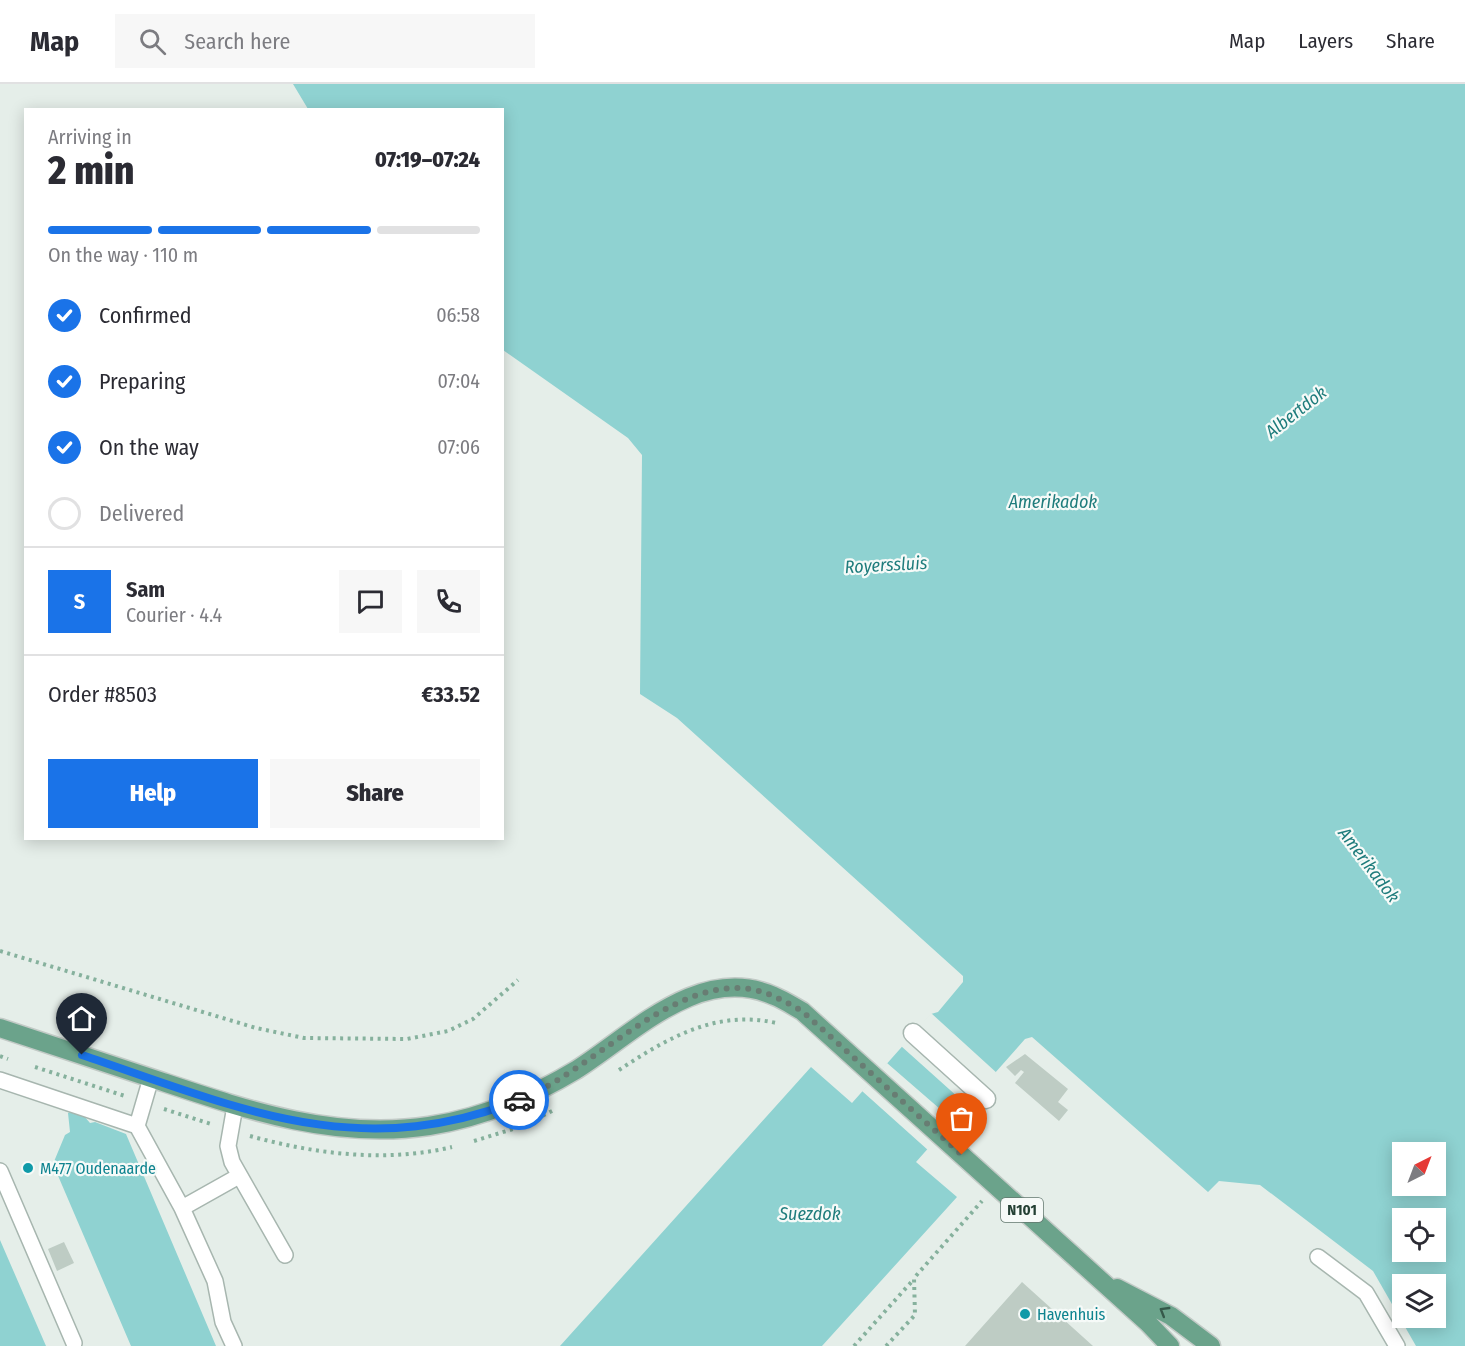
<!DOCTYPE html>
<meta charset="utf-8">
<style>
body{margin:0;font-family:"Fira Sans Condensed",sans-serif;background:#f7f7f7;color:#2b2b33;height:100vh;display:flex;flex-direction:column;font-size:22px;white-space:nowrap}
*{box-sizing:border-box;margin:0}
p{font-size:20px;color:#7c7c81}
.icon{flex:none;width:33px;height:33px;fill:none;stroke:currentColor;stroke-width:2;stroke-linecap:round;stroke-linejoin:round}
.map{position:relative;flex:1;overflow:hidden}
.panel{position:absolute;left:24px;top:24px;width:480px;height:732px;display:flex;flex-direction:column;background:#fff;border-radius:0px;box-shadow:0 3px 15px #0003}
.panel>*{flex:none}
.needle{width:39px;rotate:42deg}
.fabs{position:absolute;left:1392px;top:1058px;display:grid;gap:12px}
.fabs a{display:grid;place-items:center;width:54px;height:54px;border-radius:0px;background:#fff;box-shadow:0 3px 15px #0003;font-size:30px}
.pin{position:absolute;display:grid;place-items:center;width:51px;height:51px;color:#fff;margin:-62px -26px;border-radius:50% 50% 50% 0;rotate:-45deg;box-shadow:0 0 6px #0007}
.pin .icon{rotate:45deg}
.courier{position:absolute;display:grid;place-items:center;width:60px;height:60px;margin:-30px;border:4px solid #1a73e8;border-radius:50%;background:#fff;color:#222;box-shadow:0 2px 8px #0007}
.summary em{font-style:normal;font-weight:800}
.summary div{display:flex;flex-direction:column-reverse}
.summary{display:flex;align-items:center;justify-content:space-between;height:102px;padding:0 24px}
h1{font-size:39px;font-weight:800;line-height:45px}
.bar{display:grid;grid-template-columns:repeat(4,1fr);gap:9px 6px;align-content:center;height:72px;padding:0 24px}
.bar i{height:8px;border-radius:4px;background:#e1e1e2}
.bar .on{background:#1a73e8}
.bar p{grid-column:span 4}
.line{display:flex;align-items:center;gap:15px;padding:0 24px;border-top:2px solid #e1e1e2}
.line div{flex:1}
.round{display:grid;place-items:center;flex:none;width:63px;height:63px;border-radius:0px;background:#f7f7f7}
ol{padding:0 24px;list-style:none}
li{display:flex;align-items:center;gap:18px;height:66px}
li p{margin-inline-start:auto}
li .icon{padding:6px;border-radius:50%;background:#1a73e8;color:#fff;stroke-width:4}
li:last-child{color:#7c7c81}
li i{width:33px;height:33px;border:3px solid #e1e1e2;border-radius:50%}
.action{display:flex;gap:12px;margin-top:auto;padding:12px 24px}
.action a{flex:1;height:69px;border-radius:0px;background:#1a73e8;color:#fff;font-size:24px;font-weight:800;line-height:69px;text-align:center}
.action a+a{background:#f7f7f7;color:#2b2b33}
header{display:flex;align-items:center;gap:36px;box-sizing:border-box;height:84px;padding:0 30px;background:#fff;border-bottom:2px solid #e1e1e2}
header strong{font-size:28px}
nav{display:flex;gap:33px;margin-inline-start:auto;font-size:21px}
.search{width:420px;height:54px;background:#f7f7f7;display:flex;align-items:center;gap:15px;box-sizing:border-box;padding:0 21px;border-radius:0px;color:#7c7c81;font-size:22px}
.map>svg:first-child{display:block}
.water{fill:#8fd2d1;fill-rule:evenodd}
.pier{fill:#e5eee9}
.building{fill:#beccc4}
.lines{fill:none;stroke-linecap:round;stroke-linejoin:round}
.lane-casing{stroke:#a7b6af;stroke-width:18}
.street-casing{stroke:#a7b6af;stroke-width:21}
.primary-casing{stroke:#c2cac6;stroke-width:21}
.path{stroke:#86b19d;stroke-width:4;stroke-dasharray:3 4.5;stroke-linecap:butt}
.lane{stroke:#fff;stroke-width:15}
.street{stroke:#fff;stroke-width:18}
.primary{stroke:#6ba38b;stroke-width:18}
.oneway{stroke:#36594a}
.done{stroke:#687d73;stroke-width:6;stroke-dasharray:0 10.8}
.route{stroke:#1a73e8;stroke-width:8}
.culture-dot{fill:#0f9aa8;stroke:#f6faf8;stroke-width:2}
.labels{text-anchor:middle;stroke-width:4.5;stroke-linejoin:round;paint-order:stroke}
.shield{fill:#f6faf8;stroke:#63786f;stroke-width:1.5}
.shield-label{font-size:15px;font-weight:bold;fill:#244034}
.culture-label{font-size:16px;fill:#0d838f;stroke:#f6faf8;text-anchor:start}
.water-label{font-size:18px;font-style:italic;fill:#1e7c7c;stroke:#f6faf8}
</style>
<header>
<strong>Map</strong>
<div class="search"><svg class="icon" aria-label="search" viewBox="0 0 24 24"><circle cx="10" cy="10" r="6"/><path d="M15 15l6 6"/></svg>Search here</div>
<nav><a>Map</a><a>Layers</a><a>Share</a></nav>
</header>
<div class="map">
<svg width="1465" height="1262" viewBox="0 0 1465 1262">
<rect width="100%" height="100%" fill="#e5eee9"/>
<path class="water" d="M293,0H1465V1262H1416L1373,1187L1260,1101L1219,1097L1208,1108L1032,953L1025,955L916,1078L957,1113L822,1262H560L811,983L852,1019L931,930L938,928L963,898V892L677,634L640,610L642,371L628,354L503,266L502,26L308,25ZM1402,1068H1436V1101H1402ZM1402,1134H1436V1167H1402ZM1402,1200H1436V1233H1402Z
M78,1025L90,1039L95,1038L126,1050L216,1262H131L53,1080L65,1051L70,1048L68,1029Z
M0,1156L46,1262H0Z"/>
<path class="pier" d="M931,929L998,990L969,1023L901,962Z
M887,979L955,1038L929,1067L862,1007Z"/>
<path class="building" d="M1025,970L1068,1005L1058,1018L1068,1026L1059,1037L1015,999L1024,988L1021,986L1015,992L1006,983Z
M64,1158L74,1179L57,1187L48,1165Z
M1022,1198L1093,1262H965Z"/>
<g class="lines">
<g class="lane-casing">
<path id="lane" d="M0,996L137,1042L182,1124L215,1197L223,1238L234,1262
M235,1022L228,1062L232,1078L285,1171
M137,1042L151,994
M0,1087L74,1259
M182,1124L239,1092
M1318,1173L1366,1209L1397,1262"/>
</g>
<g class="street-casing">
<path id="street" d="M913,949L986,1015"/>
</g>
<g class="primary-casing">
<path id="primary" d="M0,944C54,962 109,980 163,998C250,1027 336,1056 429,1042C481,1034 531,1013 576,986C633,950 700,879 774,912C784,916 793,922 802,927L1148,1239L1170,1262
M1117,1204L1171,1232L1211,1262"/>
</g>
<path class="path" d="M0,867L256,944L304,954L407,955L448,947L473,935L518,896
M0,972L8,975
M35,983L125,1012
M619,986C666,955 716,925 776,939
M164,1025L211,1040
M536,1035L556,1025
M250,1052C315,1070 386,1079 452,1063
M474,1057L513,1045
M854,1262L914,1195
M886,1262L915,1231L914,1194L982,1117"/>
<use href="#lane" class="lane"/>
<use href="#street" class="street"/>
<use href="#primary" class="primary"/>
</g>
<defs><path id="oneway-chevron" d="M-2-3.5L2.5 0L-2 3.5" fill="none" stroke-width="1.6" stroke-linecap="round" stroke-linejoin="round" transform="scale(1.5)"/></defs>
<use class="oneway" href="#oneway-chevron" transform="translate(1164 1227) rotate(-149)"/>
<g class="lines">
<path class="done" d="M519,1016C590,988 662,903 738,904C762,904 782,916 802,927L962,1071"/>
<path class="route" d="M82,971C236,1023 357,1080 519,1016"/>
</g>
<g class="culture-dot">
<circle cx="28" cy="1084" r="6"/>
<circle cx="1025" cy="1230" r="6"/>
</g>
<g class="labels">
<rect class="shield" x="1001" y="1114" width="42" height="24" rx="4.5"/>
<g class="shield-label">
<text x="1022" y="1131">N101</text>
</g>
<g class="culture-label">
<text x="40" y="1090">M477 Oudenaarde</text>
<text x="1037" y="1236">Havenhuis</text>
</g>
<g class="water-label">
<text transform="translate(1296 328) rotate(-38)" y="6">Albertdok</text>
<text x="1053" y="424">Amerikadok</text>
<text transform="translate(886 481) rotate(-3)" y="6">Royerssluis</text>
<text transform="translate(1369 781) rotate(53)" y="6">Amerikadok</text>
<text x="810" y="1136">Suezdok</text>
</g>
</g>
</svg>
<div class="fabs">
<a><svg class="needle" viewBox="-14 -14 28 28"><path d="M0-13l5 13h-10z" fill="#e53935"/><path d="M0 13l5-13h-10z" fill="#7c7c81"/></svg></a>
<a><svg class="icon" aria-label="locate" viewBox="0 0 24 24"><circle cx="12" cy="12" r="6"/><path d="M12 2v4M12 18v4M2 12h4M18 12h4"/></svg></a>
<a><svg class="icon" aria-label="layers" viewBox="0 0 24 24"><path d="M12 4l9 5-9 5-9-5zM3 14l9 5 9-5"/></svg></a>
</div>
<div class="pin" style="left:962px;top:1071px;background:#ea580c"><svg class="icon" aria-label="bag" viewBox="0 0 24 24"><path d="M5 8h14l-1 12H6zM9 8a3 3 0 0 1 6 0"/></svg></div>
<div class="pin" style="left:82px;top:971px;background:#1f2937"><svg class="icon" aria-label="home" viewBox="0 0 24 24"><path d="M3 11l9-7 9 7M6 9v11h12V9"/></svg></div>
<div class="courier" style="left:519px;top:1016px"><svg class="icon" aria-label="car" viewBox="0 0 24 24"><path d="M5 17H2v-5l4-1 3-4h7l3 4 3 1v5h-3M9 17h6M6 11h13"/><circle cx="7" cy="17" r="2"/><circle cx="17" cy="17" r="2"/></svg></div>
<section class="panel">
<div class="summary"><div><h1>2 min</h1><p>Arriving in</p></div><em>07:19–07:24</em></div>
<div class="bar"><i class="on"></i><i class="on"></i><i class="on"></i><i></i><p>On the way · 110 m</p></div>
<ol>
<li><svg class="icon" aria-label="check" viewBox="0 0 24 24"><path d="M5 12l5 5 9-10"/></svg>Confirmed<p>06:58</p></li>
<li><svg class="icon" aria-label="check" viewBox="0 0 24 24"><path d="M5 12l5 5 9-10"/></svg>Preparing<p>07:04</p></li>
<li><svg class="icon" aria-label="check" viewBox="0 0 24 24"><path d="M5 12l5 5 9-10"/></svg>On the way<p>07:06</p></li>
<li><i></i>Delivered</li>
</ol>
<div class="line" style="height:108px"><b class="round" style="background:#1a73e8;color:#fff">S</b><div><b>Sam</b><p>Courier · 4.4</p></div><a class="round"><svg class="icon" aria-label="chat" viewBox="0 0 24 24"><path d="M4 5h16v11H9l-5 4z"/></svg></a><a class="round"><svg class="icon" aria-label="phone" viewBox="0 0 24 24"><path d="M5 4h4l2 5-3 2q2 4 5 5l2-3 5 2v4C11 20 4 13 5 4z"/></svg></a></div>
<div class="line" style="height:78px"><div>Order #8503</div><b>€33.52</b></div>
<div class="action"><a>Help</a><a>Share</a></div>
</section>
</div>
